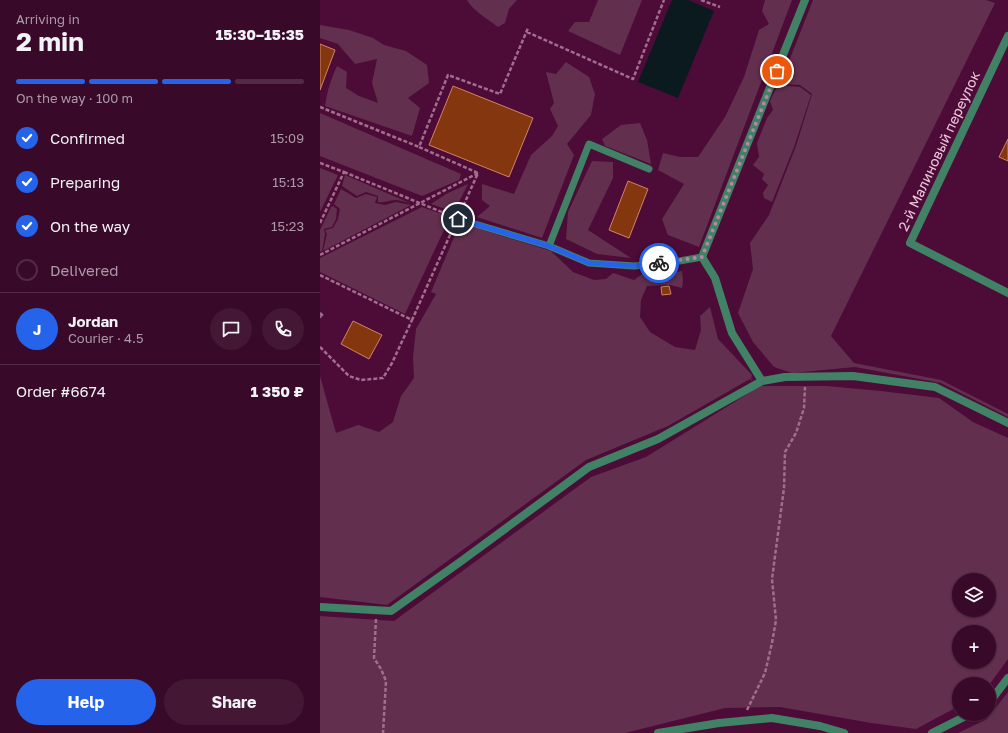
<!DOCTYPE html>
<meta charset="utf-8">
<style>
body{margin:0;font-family:"Golos Text",sans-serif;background:#441735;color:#f1f3f6;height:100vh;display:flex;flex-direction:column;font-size:15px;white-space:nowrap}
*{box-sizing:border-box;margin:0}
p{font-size:13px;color:#ab9aa8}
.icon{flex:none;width:22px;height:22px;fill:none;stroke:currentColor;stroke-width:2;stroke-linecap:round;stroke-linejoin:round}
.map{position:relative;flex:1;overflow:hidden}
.details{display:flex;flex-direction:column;background:#390929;width:320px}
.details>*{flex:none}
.controls{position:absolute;left:632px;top:573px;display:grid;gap:8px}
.controls a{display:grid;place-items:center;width:44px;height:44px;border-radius:50%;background:#390929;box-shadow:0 1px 3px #0004,0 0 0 1px #532a46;font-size:20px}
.pin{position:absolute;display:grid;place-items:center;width:34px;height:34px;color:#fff;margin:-17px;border:2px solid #fff;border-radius:50%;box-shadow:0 1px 4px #0007}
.courier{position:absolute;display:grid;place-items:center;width:40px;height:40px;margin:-20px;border:3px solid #2563eb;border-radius:50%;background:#fff;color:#222;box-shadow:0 1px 5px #0007}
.headline em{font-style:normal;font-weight:700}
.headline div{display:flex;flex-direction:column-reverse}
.headline{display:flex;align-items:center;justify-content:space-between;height:68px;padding:0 16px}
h1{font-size:26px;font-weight:700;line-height:30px}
.bar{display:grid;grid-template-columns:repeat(4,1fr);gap:6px 4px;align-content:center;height:48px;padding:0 16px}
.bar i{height:5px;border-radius:3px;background:#532a46}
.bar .on{background:#2563eb}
.bar p{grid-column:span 4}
.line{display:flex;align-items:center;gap:10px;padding:0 16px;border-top:1px solid #532a46}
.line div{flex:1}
.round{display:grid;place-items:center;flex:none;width:42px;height:42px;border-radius:21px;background:#441735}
ol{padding:0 16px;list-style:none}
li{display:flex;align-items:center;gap:12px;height:44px}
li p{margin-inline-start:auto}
li .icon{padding:4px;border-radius:50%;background:#2563eb;color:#fff;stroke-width:4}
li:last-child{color:#ab9aa8}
li i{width:22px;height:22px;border:2px solid #532a46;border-radius:50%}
.primary-button{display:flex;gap:8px;margin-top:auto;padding:8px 16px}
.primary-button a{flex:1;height:46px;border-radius:24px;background:#2563eb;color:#fff;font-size:16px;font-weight:700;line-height:46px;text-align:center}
.primary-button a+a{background:#441735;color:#f1f3f6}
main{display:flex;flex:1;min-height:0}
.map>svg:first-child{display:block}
.green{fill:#622f4e;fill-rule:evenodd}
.water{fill:#0b1a1f}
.building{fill:#84370e;stroke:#d18462}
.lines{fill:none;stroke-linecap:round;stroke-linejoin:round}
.path{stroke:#a26e8e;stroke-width:2.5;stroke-dasharray:4 2;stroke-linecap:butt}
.service{stroke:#418267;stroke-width:7}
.pedestrian{stroke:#418267;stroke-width:8}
.minor{stroke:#418267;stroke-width:8}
.done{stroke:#b686a3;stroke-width:4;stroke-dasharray:0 7.2}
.route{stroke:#2563eb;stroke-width:5}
.labels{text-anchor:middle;stroke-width:3.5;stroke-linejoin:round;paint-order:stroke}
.street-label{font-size:14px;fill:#efc7dd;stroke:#4c0c37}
</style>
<main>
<section class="details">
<div class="headline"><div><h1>2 min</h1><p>Arriving in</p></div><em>15:30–15:35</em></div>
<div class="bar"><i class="on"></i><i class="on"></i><i class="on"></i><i></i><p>On the way · 100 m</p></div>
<ol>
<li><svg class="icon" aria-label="check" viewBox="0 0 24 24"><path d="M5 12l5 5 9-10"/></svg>Confirmed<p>15:09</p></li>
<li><svg class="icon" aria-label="check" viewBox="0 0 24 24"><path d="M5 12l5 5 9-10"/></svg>Preparing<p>15:13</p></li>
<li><svg class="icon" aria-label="check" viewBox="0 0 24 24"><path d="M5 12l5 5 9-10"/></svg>On the way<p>15:23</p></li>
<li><i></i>Delivered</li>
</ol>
<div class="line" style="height:72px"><b class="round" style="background:#2563eb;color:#fff">J</b><div><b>Jordan</b><p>Courier · 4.5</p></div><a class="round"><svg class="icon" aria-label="chat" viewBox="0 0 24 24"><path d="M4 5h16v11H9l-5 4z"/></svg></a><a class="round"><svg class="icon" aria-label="phone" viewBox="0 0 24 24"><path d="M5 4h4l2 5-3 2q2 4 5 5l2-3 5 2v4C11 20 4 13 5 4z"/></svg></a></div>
<div class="line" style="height:52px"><div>Order #6674</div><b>1 350 ₽</b></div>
<div class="primary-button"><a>Help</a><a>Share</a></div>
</section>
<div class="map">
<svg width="688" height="733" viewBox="0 0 688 733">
<rect width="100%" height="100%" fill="#4c0c37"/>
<path class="green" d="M147,0H197L189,9L185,23L178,27C169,20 152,10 147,0Z
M278,0H322L300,55L248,31L255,22H269Z
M445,0H472L379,247L348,235L342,219L364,184L338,170L343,153L360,157H378L405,117L424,77L439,30L449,24L442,11Z
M493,0H666L675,3L511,336L534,363L621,380L688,414V417L621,383L535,367L472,373L454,367L433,342L418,313L433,269L430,243L449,215L476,146L492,94L480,85L460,84Z
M0,25L29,30L53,38L64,45L86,51L107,65L109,83L88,98L100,108L92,136L5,106C7,91 11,79 17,66L27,72L26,88L39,96L58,103L52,83L57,59L35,64L18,44L0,38Z
M246,62L269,77L275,94L271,115L247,144L254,155L222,238L157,217L170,206L162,200V184L194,194L211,155L232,136L238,126L230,109L234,103L226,72L236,74Z
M458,85L480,87L491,95L474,147L452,202L444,198L443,193L448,185L442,179L444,174L433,165L439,157L437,143L447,118L453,110L450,101Z
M0,113L141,174L139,180L102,196L0,156Z
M320,123L327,140L331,164L285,146L282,139L301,125Z
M272,161L293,162V178L268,230L311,258L277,254L246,239L248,212Z
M0,168L18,175L0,212Z
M25,175L90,203C86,202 82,201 77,200C70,200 66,203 58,202V196L46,192L37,196L22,186Z
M148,184L134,212L111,204L126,194Z
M21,189L36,198L46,194L57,197L55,203L65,205L76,202L91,205L3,251L7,234L5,230L13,228L18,219L20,209L14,204Z
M13,206L17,209L16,219L12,227L4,229L5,234L2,251L0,252V230L11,207Z
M102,207L130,217L85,314L0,272V258Z
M140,223L231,251L253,272L274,280L286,279L293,273L314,280L322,274L333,276L362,271L363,281L362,288L350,285L327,286L321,300L320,317L330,332L355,347L375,350L381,330L380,316L390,307L398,339L432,375L431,379L436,386H506L561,391L619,398L653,422L688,438V659L669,685V684H639V706L596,729L551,723L460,707L405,708L305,733H0V616L74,621L271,477L326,457L429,393L436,386L430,379L348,426L266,460L67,605L0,597V376L16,433L38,425L59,432L73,422L81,396L94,378L93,357L96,329L116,294L111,292ZM639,580H669V610H639ZM639,632H669V662H639Z
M688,692V733H638L667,719Z"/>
<path class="water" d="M352,0H368L394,11L358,98L318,82Z"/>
<path class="building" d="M0,44L15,50L0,90Z
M133,86L213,118L189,177L109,145Z
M688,139V161L679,157Z
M308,181L328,189L309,238L289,230Z
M349,286L351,294L342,295L341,287Z
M33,321L62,335L49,359L21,344Z"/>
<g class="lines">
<path class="path" d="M381,0L400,7
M207,32L313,79L344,0
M0,107L99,147
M0,163L24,172L0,223
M24,172L129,215
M141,211L158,173L99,147L128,75L180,94L208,28
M0,255L158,173
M0,275L92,320L134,226
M0,313L3,316L0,317
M0,347L29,376L41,380L63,378L72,363L92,320
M56,619L54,658L61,669L66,681L63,733
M427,710L445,673L452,643L456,620L452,579L464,488L465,452L476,433L484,408L485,387"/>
<path class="service" d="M138,219L229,246L269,263L314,266L348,263L382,257
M229,246L269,144L329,169"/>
<path class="pedestrian" d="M382,257L395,278L412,333L442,381
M0,607L71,611L140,562L269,467L338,439L442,381L465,377L533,376L615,387L688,423
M669,703L688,678
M338,733L399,723L452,718L500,726L524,733
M612,733L650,714"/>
<path class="minor" d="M688,36L590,243L688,293
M382,257L485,0"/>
</g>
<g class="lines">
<path class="done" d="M339,263L382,257L457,71"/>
<path class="route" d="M138,219L229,246L269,263L314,266L339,263"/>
</g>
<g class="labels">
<g class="street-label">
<text transform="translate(619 151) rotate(-65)" y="5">2-й Малиновый переулок</text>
</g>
</g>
</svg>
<div class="controls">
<a><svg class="icon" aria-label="layers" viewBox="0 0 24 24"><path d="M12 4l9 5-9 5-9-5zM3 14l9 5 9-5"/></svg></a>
<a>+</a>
<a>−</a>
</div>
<div class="pin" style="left:457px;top:71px;background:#ea580c"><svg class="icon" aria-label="bag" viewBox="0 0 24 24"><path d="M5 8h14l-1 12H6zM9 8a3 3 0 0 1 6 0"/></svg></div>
<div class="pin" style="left:138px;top:219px;background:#1f2937"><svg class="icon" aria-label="home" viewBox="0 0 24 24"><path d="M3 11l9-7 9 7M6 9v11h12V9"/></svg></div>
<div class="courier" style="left:339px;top:263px"><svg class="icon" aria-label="bike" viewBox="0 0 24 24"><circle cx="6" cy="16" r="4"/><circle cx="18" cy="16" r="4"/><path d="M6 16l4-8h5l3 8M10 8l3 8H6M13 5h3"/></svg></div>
</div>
</main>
